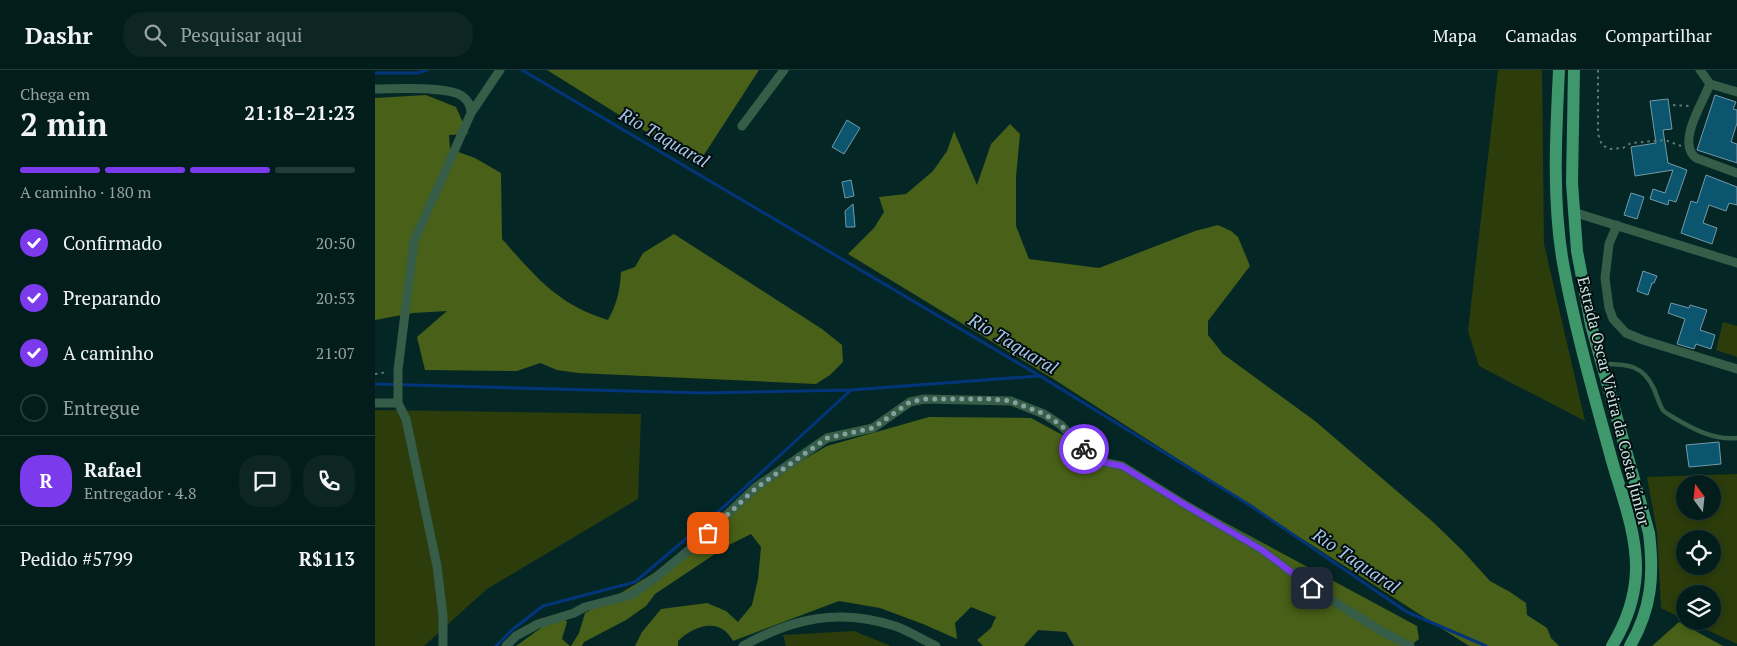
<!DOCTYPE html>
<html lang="pt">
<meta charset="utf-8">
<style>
body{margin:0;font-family:"PT Serif",serif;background:#0d2625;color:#f1f3f6;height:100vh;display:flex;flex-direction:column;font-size:19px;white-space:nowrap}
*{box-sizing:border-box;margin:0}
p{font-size:16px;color:#97a2a3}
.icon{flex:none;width:28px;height:28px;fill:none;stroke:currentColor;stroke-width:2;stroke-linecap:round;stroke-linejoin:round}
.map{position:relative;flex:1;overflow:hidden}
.drawer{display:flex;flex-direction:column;background:#031d1c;width:375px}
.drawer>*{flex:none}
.needle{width:32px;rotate:345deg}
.fabs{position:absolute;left:1301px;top:405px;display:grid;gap:10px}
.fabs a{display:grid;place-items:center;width:45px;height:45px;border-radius:50%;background:#031d1c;box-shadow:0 2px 8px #0003,0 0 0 1px #243b3b;font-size:25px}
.pin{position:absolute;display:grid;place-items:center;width:42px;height:42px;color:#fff;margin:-21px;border-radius:10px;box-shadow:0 2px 8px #0006}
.courier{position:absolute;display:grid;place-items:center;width:50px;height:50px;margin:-25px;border:4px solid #7c3aed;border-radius:50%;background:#fff;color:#222;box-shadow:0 1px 6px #0007}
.overview em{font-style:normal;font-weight:700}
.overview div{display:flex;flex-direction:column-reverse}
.overview{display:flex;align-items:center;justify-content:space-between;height:85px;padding:0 20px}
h1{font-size:32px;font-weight:700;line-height:38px}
.bar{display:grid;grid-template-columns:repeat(4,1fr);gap:8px 5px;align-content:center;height:60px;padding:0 20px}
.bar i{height:6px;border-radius:4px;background:#243b3b}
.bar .on{background:#7c3aed}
.bar p{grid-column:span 4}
.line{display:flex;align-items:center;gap:12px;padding:0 20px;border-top:1px solid #243b3b}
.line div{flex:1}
.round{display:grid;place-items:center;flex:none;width:52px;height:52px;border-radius:20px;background:#0d2625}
ol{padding:0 20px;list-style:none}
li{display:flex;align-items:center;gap:15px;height:55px}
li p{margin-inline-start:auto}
li .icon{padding:5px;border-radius:50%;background:#7c3aed;color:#fff;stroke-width:4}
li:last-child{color:#97a2a3}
li i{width:28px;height:28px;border:2px solid #243b3b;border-radius:50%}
header{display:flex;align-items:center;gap:30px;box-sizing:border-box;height:70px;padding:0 25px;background:#031d1c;border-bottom:1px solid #243b3b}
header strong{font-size:24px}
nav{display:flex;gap:28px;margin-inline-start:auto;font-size:18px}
.search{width:350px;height:45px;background:#0d2625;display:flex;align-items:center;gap:12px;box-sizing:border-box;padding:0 18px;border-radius:20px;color:#97a2a3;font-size:19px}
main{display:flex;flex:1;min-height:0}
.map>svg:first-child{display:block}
.green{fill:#2c3c0a;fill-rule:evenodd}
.forest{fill:#486017}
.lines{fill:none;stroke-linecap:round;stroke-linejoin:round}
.stream{stroke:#02357a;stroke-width:3}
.building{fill:#0b566e;stroke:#7399a9}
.path{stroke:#5d7a79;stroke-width:2;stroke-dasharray:2.5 4;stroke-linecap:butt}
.lane{stroke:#355d47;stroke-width:4.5}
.street{stroke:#355d47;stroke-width:9}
.primary{stroke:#3e986c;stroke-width:12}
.done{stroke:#85a09e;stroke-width:5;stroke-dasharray:0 9}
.route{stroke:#7c3aed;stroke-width:6}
.labels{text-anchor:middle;stroke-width:4;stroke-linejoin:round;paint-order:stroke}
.street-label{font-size:16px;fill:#cae1df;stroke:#010e0d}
.water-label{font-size:18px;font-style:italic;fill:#aac4ec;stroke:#010e0d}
</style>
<header>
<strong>Dashr</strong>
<div class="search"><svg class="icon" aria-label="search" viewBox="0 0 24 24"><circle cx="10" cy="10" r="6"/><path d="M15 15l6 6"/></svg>Pesquisar aqui</div>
<nav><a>Mapa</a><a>Camadas</a><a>Compartilhar</a></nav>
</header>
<main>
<section class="drawer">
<div class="overview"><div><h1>2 min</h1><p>Chega em</p></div><em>21:18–21:23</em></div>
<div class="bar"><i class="on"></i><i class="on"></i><i class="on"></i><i></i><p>A caminho · 180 m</p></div>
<ol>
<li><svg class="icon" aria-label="check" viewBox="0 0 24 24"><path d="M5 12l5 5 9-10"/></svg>Confirmado<p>20:50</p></li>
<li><svg class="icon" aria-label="check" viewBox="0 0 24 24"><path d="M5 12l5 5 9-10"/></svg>Preparando<p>20:53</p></li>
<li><svg class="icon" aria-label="check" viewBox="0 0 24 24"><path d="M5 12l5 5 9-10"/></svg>A caminho<p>21:07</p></li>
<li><i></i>Entregue</li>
</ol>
<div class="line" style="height:90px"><b class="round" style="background:#7c3aed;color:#fff">R</b><div><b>Rafael</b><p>Entregador · 4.8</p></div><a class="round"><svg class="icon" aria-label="chat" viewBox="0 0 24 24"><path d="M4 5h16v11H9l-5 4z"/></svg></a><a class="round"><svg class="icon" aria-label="phone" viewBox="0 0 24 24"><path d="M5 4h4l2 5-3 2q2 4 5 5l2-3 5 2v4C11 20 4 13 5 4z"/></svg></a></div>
<div class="line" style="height:65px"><div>Pedido #5799</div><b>R$113</b></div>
</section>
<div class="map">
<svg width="1362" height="576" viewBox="0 0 1362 576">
<rect width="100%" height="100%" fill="#042726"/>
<path class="green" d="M1123,0H1167L1169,174L1210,351L1104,296L1093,261Z
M1348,252L1362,256V287L1341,280Z
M0,340L266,344L263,429L112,519L49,576H0Z
M1362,404V574L1313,551H1338V524H1310V550L1286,538L1282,462L1272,407ZM1310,414H1338V441H1310ZM1310,469H1338V496H1310Z
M479,561L516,576H411L408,565Z"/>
<path class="forest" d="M172,0H384L323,94Z
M51,25L81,37L93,64L74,65L75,79L100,88L126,103L127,169C162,208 182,234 233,250C242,234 245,220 246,202L260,197L268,183L299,164L447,259L467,275L468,292L455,305L441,314L203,303L182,300L165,293L142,301L50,300L42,267L72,241L38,243L0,250V28Z
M635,54L645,64L641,107V156L654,189L724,198L820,161L843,155L856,161L863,167L875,196L833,251V265L848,284L940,351L1058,452L1087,480L1115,511L1135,522L1151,533L1152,545L1172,558L1176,568L1184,576H1094L680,310L473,184L499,158L509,142L504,127L531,124L558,101L572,81L579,61L602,115L616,74Z
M554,347L656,348L1042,556L1044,569L1035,576H699L691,562L663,560L649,576H608L602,570L616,558L621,547L596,537L580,553L582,569L548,554L505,538L464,531L358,571C345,547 320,555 303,571V576H260L267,562L286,539L332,533L351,541L363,552L377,535L383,509L386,477L376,464L352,476L280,524L271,536L251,550L209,572L207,576H196L204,563L210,543L234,530L311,484L381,417L452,376Z
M188,548L192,552L187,569L195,576H141L170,555Z
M1304,552L1348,576H1277Z"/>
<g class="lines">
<path class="stream" d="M147,0L665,306L873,434L1032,542L1111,576
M0,3H42L52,0
M0,314L329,323L476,320
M121,576L138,559L168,536L260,512L352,434L476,320L664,306"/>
</g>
<path class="building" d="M1340,25L1361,32L1358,39L1362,40V53L1356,72L1362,74V93L1322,80Z
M1293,29L1297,59L1288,60L1293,93L1312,100L1301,132L1294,130L1293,135L1275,129L1278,119L1290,123L1298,100L1260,106L1256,77L1281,73L1275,31Z
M472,50L485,58L469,84L457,77Z
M1331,105L1362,117V135L1354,133L1351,141L1334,135L1328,153L1342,158L1337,174L1306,163L1316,131L1322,133Z
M476,110L479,126L470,128L467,112Z
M1256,123L1269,127L1262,149L1249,145Z
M478,134L480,157H471L470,141Z
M1268,201L1282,206L1279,213H1277L1273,225L1262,221Z
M1296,233L1314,238L1315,235L1332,240L1325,260L1340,265L1336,279L1321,274L1319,279L1302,274L1310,249L1293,243Z
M1344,372L1346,394L1314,397L1311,375Z"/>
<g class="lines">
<path class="path" d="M1223,0V64L1227,75L1235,79L1248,78L1256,73L1290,70L1306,76
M1298,35L1315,36
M0,304L13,302"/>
<path class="lane" d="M1229,294C1253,294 1268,295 1279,319C1282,326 1284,334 1288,340C1291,344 1297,346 1301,349C1320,360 1339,370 1362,368"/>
<path class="street" d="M1325,0L1335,14L1362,22
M1335,14C1328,32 1301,73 1321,88L1362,103
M0,19C20,19 72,16 87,26C93,30 96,35 96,43
M367,56L409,0
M1198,142L1362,193
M1242,155L1234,174L1230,208L1234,238L1238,249L1251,263L1268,270L1362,299
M0,333H23
M68,576V546L62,496L31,349L23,333V300L39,171L96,43L125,0
M131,576L141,566L163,554L199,543L210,537L256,525L280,508L320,475L381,417L452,368L498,358L535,332L549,329L636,331L669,344L686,355L706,377L727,392L747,396L807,433L887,480L937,518L1008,562L1035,576
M368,576C418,548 464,538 520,556C534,561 548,570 561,576"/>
<path class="primary" d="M1184,0C1181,63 1177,130 1188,193C1200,260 1219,325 1237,391C1247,426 1262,464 1261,501C1260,528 1251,553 1237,576
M1199,0L1197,113L1202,181L1216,255L1274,463C1279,505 1277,538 1255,576"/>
</g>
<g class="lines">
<path class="done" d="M333,463L381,418L452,368L498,358L535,332L549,329H613L636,331L669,344L686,355L709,379"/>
<path class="route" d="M709,379L727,392L747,396L807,433L887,480L937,518"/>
</g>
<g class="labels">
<g class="street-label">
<text transform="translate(1239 331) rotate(76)" y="6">Estrada Oscar Vieira da Costa Júnior</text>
</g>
<g class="water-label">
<text transform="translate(289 68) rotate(30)" y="6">Rio Taquaral</text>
<text transform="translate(638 274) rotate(31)" y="6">Rio Taquaral</text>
<text transform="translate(981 491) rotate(34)" y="6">Rio Taquaral</text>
</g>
</g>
</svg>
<div class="fabs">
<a><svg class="needle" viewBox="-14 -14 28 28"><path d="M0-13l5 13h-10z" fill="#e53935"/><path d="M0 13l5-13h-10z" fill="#97a2a3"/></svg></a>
<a><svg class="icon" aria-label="locate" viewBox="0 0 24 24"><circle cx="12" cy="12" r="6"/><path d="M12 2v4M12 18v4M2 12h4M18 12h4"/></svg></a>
<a><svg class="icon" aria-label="layers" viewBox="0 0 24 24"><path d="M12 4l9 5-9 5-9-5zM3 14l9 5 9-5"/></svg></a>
</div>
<div class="pin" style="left:333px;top:463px;background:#ea580c"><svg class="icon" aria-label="bag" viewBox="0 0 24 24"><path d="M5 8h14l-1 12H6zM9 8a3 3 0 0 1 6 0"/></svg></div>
<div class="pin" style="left:937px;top:518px;background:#1f2937"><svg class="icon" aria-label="home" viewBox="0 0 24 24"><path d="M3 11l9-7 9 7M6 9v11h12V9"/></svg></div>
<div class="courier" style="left:709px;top:379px"><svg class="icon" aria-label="bike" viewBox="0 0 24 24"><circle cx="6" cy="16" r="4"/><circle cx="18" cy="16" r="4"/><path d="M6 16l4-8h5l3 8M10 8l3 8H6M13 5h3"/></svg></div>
</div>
</main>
